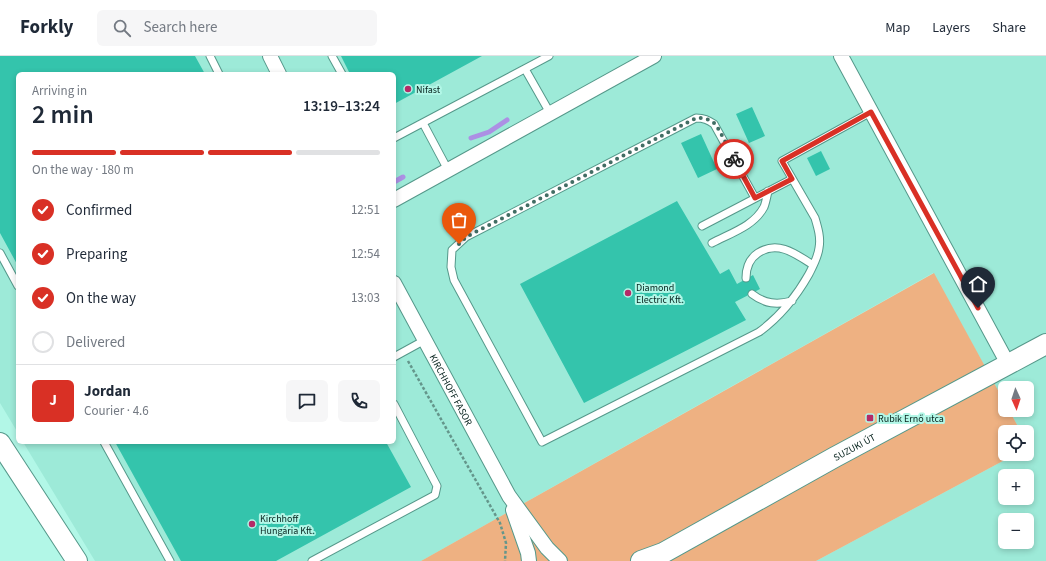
<!DOCTYPE html>
<meta charset="utf-8">
<style>
body{margin:0;font-family:"Source Sans 3",sans-serif;background:#f6f6f7;color:#1f2937;height:100vh;display:flex;flex-direction:column;font-size:15px;white-space:nowrap}
*{box-sizing:border-box;margin:0}
p{font-size:13px;color:#747a83}
.icon{flex:none;width:22px;height:22px;fill:none;stroke:currentColor;stroke-width:2;stroke-linecap:round;stroke-linejoin:round}
.map{position:relative;flex:1;overflow:hidden}
.panel{position:absolute;left:16px;top:16px;width:380px;height:372px;display:flex;flex-direction:column;background:#fff;border-radius:6px;box-shadow:0 2px 6px #0003}
.panel>*{flex:none}
.needle{width:26px;rotate:177deg}
.buttons{position:absolute;left:998px;top:325px;display:grid;gap:8px}
.buttons a{display:grid;place-items:center;width:36px;height:36px;border-radius:6px;background:#fff;box-shadow:0 2px 6px #0003;font-size:20px}
.pin{position:absolute;display:grid;place-items:center;width:34px;height:34px;color:#fff;margin:-41px -17px;border-radius:50% 50% 50% 0;rotate:-45deg;box-shadow:0 0 4px #0007}
.pin .icon{rotate:45deg}
.courier{position:absolute;display:grid;place-items:center;width:40px;height:40px;margin:-20px;border:3px solid #d93025;border-radius:50%;background:#fff;color:#222;box-shadow:0 1px 5px #0007}
.overview em{font-style:normal;font-weight:600}
.overview div{display:flex;flex-direction:column-reverse}
.overview{display:flex;align-items:center;justify-content:space-between;height:68px;padding:0 16px}
h1{font-size:26px;font-weight:600;line-height:30px}
.bar{display:grid;grid-template-columns:repeat(4,1fr);gap:6px 4px;align-content:center;height:48px;padding:0 16px}
.bar i{height:5px;border-radius:3px;background:#e0e1e3}
.bar .active{background:#d93025}
.bar p{grid-column:span 4}
.line{display:flex;align-items:center;gap:10px;padding:0 16px;border-top:1px solid #e0e1e3}
.line div{flex:1}
.round{display:grid;place-items:center;flex:none;width:42px;height:42px;border-radius:6px;background:#f6f6f7}
ol{padding:0 16px;list-style:none}
li{display:flex;align-items:center;gap:12px;height:44px}
li p{margin-inline-start:auto}
li .icon{padding:4px;border-radius:50%;background:#d93025;color:#fff;stroke-width:4}
li:last-child{color:#747a83}
li i{width:22px;height:22px;border:2px solid #e0e1e3;border-radius:50%}
header{display:flex;align-items:center;gap:24px;box-sizing:border-box;height:56px;padding:0 20px;background:#fff;border-bottom:1px solid #e0e1e3}
header strong{font-size:19px}
nav{display:flex;gap:22px;margin-inline-start:auto;font-size:14px}
.search{width:280px;height:36px;background:#f6f6f7;display:flex;align-items:center;gap:10px;box-sizing:border-box;padding:0 14px;border-radius:6px;color:#747a83;font-size:15px}
.map>svg:first-child{display:block}
.built{fill:#9dead8;fill-rule:evenodd}
.green{fill:#eeb182}
.lines{fill:none;stroke-linecap:round;stroke-linejoin:round}
.stream{stroke:#ac90e4;stroke-width:5}
.building{fill:#34c4ac}
.lane-casing{stroke:#55988a;stroke-width:9}
.street-casing{stroke:#55988a;stroke-width:16}
.secondary-casing{stroke:#55988a;stroke-width:22}
.path{stroke:#64968b;stroke-width:2.5;stroke-dasharray:3 2;stroke-linecap:butt}
.lane{stroke:#fff;stroke-width:7}
.street{stroke:#fff;stroke-width:14}
.secondary{stroke:#fff;stroke-width:20}
.done{stroke:#426d64;stroke-width:4;stroke-dasharray:0 7.2}
.route{stroke:#d93025;stroke-width:5}
.poi-dot{fill:#b42a67;stroke:#b2f7e7;stroke-width:1.5}
.labels{text-anchor:middle;stroke-width:4;stroke-linejoin:round;paint-order:stroke}
.poi-label{font-size:10px;fill:#06221d;stroke:#b2f7e7;text-anchor:start}
.street-label{font-size:10px;fill:#06221d;stroke:#b2f7e7}
</style>
<header>
<strong>Forkly</strong>
<div class="search"><svg class="icon" aria-label="search" viewBox="0 0 24 24"><circle cx="10" cy="10" r="6"/><path d="M15 15l6 6"/></svg>Search here</div>
<nav><a>Map</a><a>Layers</a><a>Share</a></nav>
</header>
<div class="map">
<svg width="1046" height="505" viewBox="0 0 1046 505">
<rect width="100%" height="100%" fill="#b2f7e7"/>
<path class="built" d="M0,0H1046V505H816L1016,398H1027V392L1029,391L1027,387V376H1021L1009,354H1027V332H1005V347L933,217L421,505H95L23,386H394V18H18V377L0,347ZM1005,420H1027V442H1005ZM1005,464H1027V486H1005Z"/>
<path class="green" d="M934,217L1005,347V354H1009L1021,376H1005V398H1016L816,505H421Z"/>
<g class="lines">
<path class="stream" d="M471,82L489,76L507,64
M394,126L403,121"/>
</g>
<path class="building" d="M0,0H195L205,18H18V210L0,177Z
M341,0H482L394,48V18H350Z
M752,51L765,80L749,87L736,58Z
M701,78L717,113L698,122L681,87Z
M821,95L830,113L816,120L807,102Z
M677,145L720,218L729,213L737,228L753,219L760,233L735,246L746,264L584,347L520,228Z
M115,386H386L411,431L276,505H181Z"/>
<g class="lines">
<g class="lane-casing">
<path id="lane" d="M210,0L219,18
M332,0L342,18
M525,13L550,57
M423,67L448,114
M394,82L549,0
M755,142L714,68C708,64 704,62 696,62L466,181L452,194L451,211L454,224L542,386L759,276C781,260 796,241 809,218C813,210 818,201 819,192C821,182 818,172 815,162L782,105L871,56
M702,170L792,123
M712,187C731,177 754,170 764,151C766,146 767,140 768,135
M0,197L18,230
M746,222C746,212 749,203 758,197C778,184 796,198 813,209
M752,238C765,248 777,249 792,245
M394,301L425,284
M104,386L170,505
M312,505L435,439L437,430L394,348"/>
</g>
<g class="street-casing">
<g id="street">
<path d="M270,0L279,18"/>
<path d="M841,0L1008,308"/>
<path d="M394,144L654,0"/>
<path id="s1" d="M394,227L509,440L547,492L560,505"/>
<path d="M513,454L528,497L529,505"/>
</g>
</g>
<g class="secondary-casing">
<g id="secondary">
<path d="M0,387L77,505"/>
<path id="s2" d="M641,505L663,497L835,401L1046,288"/>
</g>
</g>
<path class="path" d="M408,305L500,467L506,487L505,505"/>
<use href="#lane" class="lane"/>
<use href="#street" class="street"/>
<use href="#secondary" class="secondary"/>
</g>
<g class="lines">
<path class="done" d="M459,188L466,181L696,62C702,62 708,62 714,67C720,73 729,94 734,103"/>
<path class="route" d="M734,103L755,142L792,123L782,105L871,56L978,252"/>
</g>
<g class="poi-dot">
<circle cx="408" cy="33" r="4"/>
<circle cx="628" cy="237" r="4"/>
<rect x="866" y="358" width="8" height="8" rx="2"/>
<circle cx="252" cy="468" r="4"/>
</g>
<g class="labels">
<g class="poi-label">
<text x="416" y="37">Nifast</text>
<text x="636" y="235">Diamond<tspan x="636" dy="12">Electric Kft.</tspan></text>
<text x="878" y="366">Rubik Ernő utca</text>
<text x="260" y="466">Kirchhoff<tspan x="260" dy="12">Hungária Kft.</tspan></text>
</g>
<g class="street-label">
<text dy="4" stroke="none"><textPath href="#s1" startOffset="121">KIRCHHOFF FASOR</textPath></text>
<text dy="4" stroke="none"><textPath href="#s2" startOffset="242">SUZUKI ÚT</textPath></text>
</g>
</g>
</svg>
<div class="buttons">
<a><svg class="needle" viewBox="-14 -14 28 28"><path d="M0-13l5 13h-10z" fill="#e53935"/><path d="M0 13l5-13h-10z" fill="#747a83"/></svg></a>
<a><svg class="icon" aria-label="locate" viewBox="0 0 24 24"><circle cx="12" cy="12" r="6"/><path d="M12 2v4M12 18v4M2 12h4M18 12h4"/></svg></a>
<a>+</a>
<a>−</a>
</div>
<div class="pin" style="left:459px;top:188px;background:#ea580c"><svg class="icon" aria-label="bag" viewBox="0 0 24 24"><path d="M5 8h14l-1 12H6zM9 8a3 3 0 0 1 6 0"/></svg></div>
<div class="pin" style="left:978px;top:252px;background:#1f2937"><svg class="icon" aria-label="home" viewBox="0 0 24 24"><path d="M3 11l9-7 9 7M6 9v11h12V9"/></svg></div>
<div class="courier" style="left:734px;top:103px"><svg class="icon" aria-label="bike" viewBox="0 0 24 24"><circle cx="6" cy="16" r="4"/><circle cx="18" cy="16" r="4"/><path d="M6 16l4-8h5l3 8M10 8l3 8H6M13 5h3"/></svg></div>
<section class="panel">
<div class="overview"><div><h1>2 min</h1><p>Arriving in</p></div><em>13:19–13:24</em></div>
<div class="bar"><i class="active"></i><i class="active"></i><i class="active"></i><i></i><p>On the way · 180 m</p></div>
<ol>
<li><svg class="icon" aria-label="check" viewBox="0 0 24 24"><path d="M5 12l5 5 9-10"/></svg>Confirmed<p>12:51</p></li>
<li><svg class="icon" aria-label="check" viewBox="0 0 24 24"><path d="M5 12l5 5 9-10"/></svg>Preparing<p>12:54</p></li>
<li><svg class="icon" aria-label="check" viewBox="0 0 24 24"><path d="M5 12l5 5 9-10"/></svg>On the way<p>13:03</p></li>
<li><i></i>Delivered</li>
</ol>
<div class="line" style="height:72px"><b class="round" style="background:#d93025;color:#fff">J</b><div><b>Jordan</b><p>Courier · 4.6</p></div><a class="round"><svg class="icon" aria-label="chat" viewBox="0 0 24 24"><path d="M4 5h16v11H9l-5 4z"/></svg></a><a class="round"><svg class="icon" aria-label="phone" viewBox="0 0 24 24"><path d="M5 4h4l2 5-3 2q2 4 5 5l2-3 5 2v4C11 20 4 13 5 4z"/></svg></a></div>
</section>
</div>
